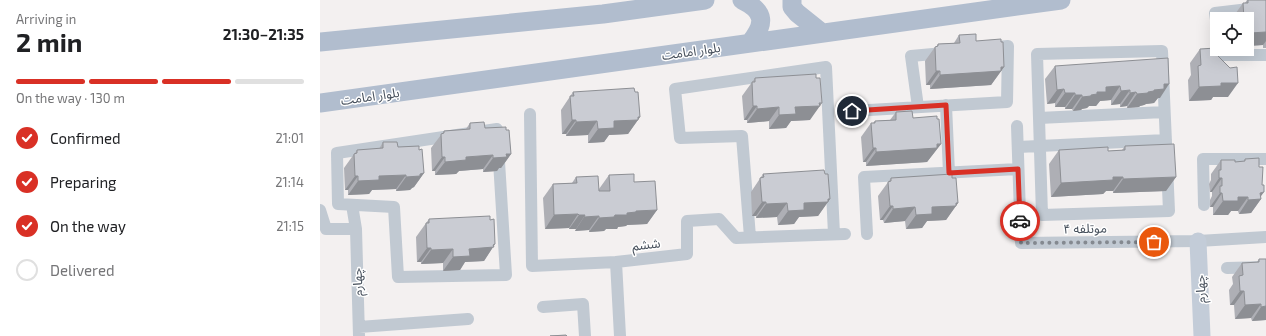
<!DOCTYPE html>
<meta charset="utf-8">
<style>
body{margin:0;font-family:"Exo 2","Noto Sans Arabic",sans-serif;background:#f2f2f2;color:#202124;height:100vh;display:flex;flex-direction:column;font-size:15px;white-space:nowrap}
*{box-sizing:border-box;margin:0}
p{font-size:13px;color:#757577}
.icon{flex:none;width:22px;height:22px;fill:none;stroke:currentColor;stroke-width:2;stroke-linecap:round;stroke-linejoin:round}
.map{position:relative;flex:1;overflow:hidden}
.details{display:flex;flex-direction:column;background:#fff;width:320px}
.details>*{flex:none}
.tools{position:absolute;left:890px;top:12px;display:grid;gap:8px}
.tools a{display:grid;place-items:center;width:44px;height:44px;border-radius:0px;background:#fff;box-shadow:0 4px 16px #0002;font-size:20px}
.pin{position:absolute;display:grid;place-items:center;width:34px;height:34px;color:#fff;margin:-17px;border:2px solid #fff;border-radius:50%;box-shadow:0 1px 4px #0007}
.courier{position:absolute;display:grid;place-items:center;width:40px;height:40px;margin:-20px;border:3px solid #d93025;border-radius:50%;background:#fff;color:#222;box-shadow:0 1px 5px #0007}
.summary em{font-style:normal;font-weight:700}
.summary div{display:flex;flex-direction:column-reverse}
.summary{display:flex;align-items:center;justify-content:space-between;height:68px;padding:0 16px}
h1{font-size:26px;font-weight:700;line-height:30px}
.bar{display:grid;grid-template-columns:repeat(4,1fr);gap:6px 4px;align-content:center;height:48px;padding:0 16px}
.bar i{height:5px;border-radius:3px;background:#e0e0e0}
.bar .current{background:#d93025}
.bar p{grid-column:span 4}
ol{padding:0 16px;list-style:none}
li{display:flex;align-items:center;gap:12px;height:44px}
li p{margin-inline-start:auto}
li .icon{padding:4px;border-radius:50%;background:#d93025;color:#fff;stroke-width:4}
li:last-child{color:#757577}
li i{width:22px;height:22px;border:2px solid #e0e0e0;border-radius:50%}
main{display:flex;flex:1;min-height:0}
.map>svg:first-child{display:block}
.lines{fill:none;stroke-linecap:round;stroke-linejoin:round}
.street{stroke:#c1c9d2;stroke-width:12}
.secondary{stroke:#c3ccd8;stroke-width:17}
.primary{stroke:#b1bdce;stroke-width:19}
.wall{fill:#aeafb5}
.shaded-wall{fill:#8d8f94}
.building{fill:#caccd3;stroke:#8d8f94}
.done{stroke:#848990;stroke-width:4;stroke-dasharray:0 7.2}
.route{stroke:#d93025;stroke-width:5}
.labels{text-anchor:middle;stroke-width:3;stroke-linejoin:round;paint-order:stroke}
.street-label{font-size:13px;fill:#48515d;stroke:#fff}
</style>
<main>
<section class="details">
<div class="summary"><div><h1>2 min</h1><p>Arriving in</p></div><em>21:30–21:35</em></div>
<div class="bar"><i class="current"></i><i class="current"></i><i class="current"></i><i></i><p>On the way · 130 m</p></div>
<ol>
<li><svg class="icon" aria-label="check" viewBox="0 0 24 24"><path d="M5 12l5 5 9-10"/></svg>Confirmed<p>21:01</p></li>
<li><svg class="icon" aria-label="check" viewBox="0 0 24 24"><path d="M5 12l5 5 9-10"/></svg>Preparing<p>21:14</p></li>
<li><svg class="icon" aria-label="check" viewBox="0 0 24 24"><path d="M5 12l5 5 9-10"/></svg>On the way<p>21:15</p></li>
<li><i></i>Delivered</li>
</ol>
</section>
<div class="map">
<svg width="946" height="336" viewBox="0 0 946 336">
<rect width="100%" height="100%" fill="#f3f0f0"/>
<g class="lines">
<path class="street" d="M897,27L895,13L946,7
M900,49L901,55H946
M842,51L849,211L722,215L717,54Z
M626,105L629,173
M598,107L591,56L624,53
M532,111L687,102L688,46L668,48
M210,114L212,266L296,262
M719,118L844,112
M697,126L701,243L878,241L946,237
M177,129L186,275L78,277L74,207L18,204L17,153Z
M698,147L846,140
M32,205L36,229L39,336
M884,205L883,159H946
M0,210L6,229H36
M547,234L544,177L698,169
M430,237L422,136L360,138L355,89L506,67L514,234
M907,268L946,267
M223,307L263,304L265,336
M39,327L148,319
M300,336L296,262L367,254V221L399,219L416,238L525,234"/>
<path class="secondary" d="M878,241L882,336"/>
<path class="primary" d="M422,0C446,12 445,24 430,43
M472,0V7L477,13L502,33
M0,42L283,14L385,0
M0,103L741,0"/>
</g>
<path class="wall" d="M927,0H946V48H943V45L927,46V19H914L913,17L923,3H925Z
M639,35L656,41L684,67L671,85L610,89V85H606L605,61L615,47H616L618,44L634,43Z
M880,49L897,55L908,97H893L891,100L869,101L868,80L871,75L870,63Z
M735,66L840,98H838L834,103L826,104L824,105L820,106L819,107L807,108V106L800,107V104L791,105V100L780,101L776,106H769L767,108L762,109L761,110L753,111L752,109H745V107H735V103L727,104L725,79Z
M435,78L490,120L471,121L466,128L449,129V121L427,123V120H424L422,96Z
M253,92H315L320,117L308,134L289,135L284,142L268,143V135L246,136V134H242L241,110Z
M576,112L593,118L621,144L607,162L546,166V162H543L541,137L551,123H553L555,121L570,120Z
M150,123L165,128L186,130L191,154L181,168H179L177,171L163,172V169L139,171L136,174L115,175V171H112L111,148L124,131L146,129Z
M63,142L78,147L99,150L104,173L94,187L92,188L90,190L76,191V189L52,190L49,194L28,195V190H25L24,168L34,154L35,153L37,150L59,149Z
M805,146L856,177L846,191L793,193V191H786L783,194L731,197L729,164L739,150L788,151L802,150Z
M925,159L941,197V199L931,213L919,214L918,211H911L908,215H893V207H890V200L892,196V192H890L889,184L891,180V174L901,160L915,162L924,161Z
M443,174H505L510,199L498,216L479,217L474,224L458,225L457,217L436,218V216H432L431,192Z
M289,175L314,182L337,210L327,224L307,225L306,226L298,227L297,229H286L284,231L269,232V230L255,231L256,229H249V228L225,229L223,198L233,184L252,183L256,177L279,189Z
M571,178H632L638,203L626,220L607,221L602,228L586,229L585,221L564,223L563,220H560L558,196Z
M109,219L170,220L175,244L164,261L145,262L140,270L123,271V263L101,264V262H97L96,237Z
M939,259H946V320L932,321L931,318L915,319L914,305H910L909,290L913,284L912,277L922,263L937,262Z"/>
<path class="shaded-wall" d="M946,32V41L943,45L927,46V36L930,33Z
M684,67L671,85L610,89L620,75Z
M616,71H620L610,85H606Z
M901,83H918L908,97H893L891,100L869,101L879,87Z
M844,84H849L840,98H838L834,103L826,104L824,105L820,106L819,107L807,108L817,94L828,92Z
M800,86L791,100L780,101L776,106H769L767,108L762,109L761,110L753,111L762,97L771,95L786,87Z
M744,89L735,103L727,104L737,90Z
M810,90L800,104L791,105L801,91Z
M816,92L807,106L800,107L810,93Z
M745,93H755L745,107H735Z
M755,95H762L752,109H745Z
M502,103L490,120L471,121L466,128L449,129L459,115L475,107Z
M433,106H437L427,120H424Z
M459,107L449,121L427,123L437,109Z
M320,117L308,134L289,135L284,142L268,143L278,129L294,121Z
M252,120H256L246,134H242Z
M277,121L268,135L246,136L256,122Z
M621,144L607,162L546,166L556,152Z
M553,148H556L546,162H543Z
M186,154H191L181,168H179L177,171L163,172L173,158Z
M173,155L163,169L139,171L136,174L115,175L125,162L146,157Z
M122,157H125L115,171H112Z
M104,173L94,187L92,188L90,190L76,191L86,177L100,174Z
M86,175L76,189L52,190L49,194L28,195L38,181L59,176Z
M35,176H38L28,190H25Z
M793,177H803L793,191H786L783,194L731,197L741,183Z
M856,177L846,191L793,193L803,179Z
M899,178H902L892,192H890Z
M944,192L939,199H941L931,213L919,214L928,200L940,193Z
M900,193H902L893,207H890Z
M918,197H928L918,211H911L908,215H893L903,201Z
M510,199L498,216L479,217L474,224L458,225L468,211L484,203Z
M442,202H446L436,216H432Z
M467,203L457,217L436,218L446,204Z
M638,203L626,220L607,221L602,228L586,229L596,215L612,207Z
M570,206H573L563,220H560Z
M595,207L585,221L564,223L573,209Z
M337,210L327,224L307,225L306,226L298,227L297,229H286L284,231L269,232L279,218L316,211Z
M258,214L249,228L225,229L234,215Z
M259,215H265L256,229H249Z
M279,216L269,230L255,231L264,217Z
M175,244L164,261L145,262L140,270L123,271L133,257L149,249Z
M107,248H111L101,262H97Z
M133,249L123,263L101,264L111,250Z
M920,291H924L914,305H910Z
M941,304L931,318L915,319L925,305Z
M946,306V320L932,321L941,307Z"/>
<path class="building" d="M928,0H946V32L930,33L929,30H927V19H924L923,3H928Z
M656,34V41L681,39V42H683L684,67H681V71L620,75V71H616L615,47L618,46V44L640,43L639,35Z
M896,48L897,55L910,68L917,67L918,83H901V86L879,87L878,66L881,65L880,49Z
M848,58L849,84H844V89L834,90V91L828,92V93L817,94L816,92L810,93V90L801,91L800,86L786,87V92H777V94L771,95V96L762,97V95H755V93H745L744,89L737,90L735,66Z
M496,74V78H500L502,103H499L500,106L475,107L476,114L459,115V107L437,109V106H433L432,82H435V78Z
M314,88L315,92H318L320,117H318V120L294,121V128L278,129L277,121L256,122V120H252L250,96H254L253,92Z
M592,111L593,118L617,116V119H619L621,144H617V148L556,152V148H553L551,123H555V121L576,120V112Z
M164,122L165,128L186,127V130H189L191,154H186L187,157L173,158V155L146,157V160L125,162V157H122L121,134L124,133V131L150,129V123Z
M63,142H77L78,147L99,146V150L102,149L104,173L100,174V176L86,177V175L59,176V180L38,181V176H35L34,154L37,153V150L63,148Z
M854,144L856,177L803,179V177H793V180L741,183L739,150L788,147V151L805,150V146Z
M939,158V167H943L942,185H944V192L940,193L941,199L928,200V197H918V201H903L902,193H900V186H902V178H899V170H901V160H915V162L925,161V159Z
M504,170L505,174H508L510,199H508V202L484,203V210L468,211L467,203L446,204V202H442L440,178L444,177L443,174Z
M314,174V182L335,181L337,210L316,211V212L307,213V215H295L294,217L279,218V216L264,217L265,215H259L258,214L234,215L233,184L257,183L256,177L278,176L279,191H290L289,175Z
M632,174V178H636L638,203H636V206L612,207V214L596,215L595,207L573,209V206H570L568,182L571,181V178Z
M170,216V220L174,219L175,244L173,245L174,247L149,249L150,256L133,257V249L111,250V248H107L106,223H109V219Z
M939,259H946V306L941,307V304L925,305L924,291H920L919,276L923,275L922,263L939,262Z
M246,335L247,336H230Z"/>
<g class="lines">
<path class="done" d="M700,221L701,243L834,242"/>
<path class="route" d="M532,111L626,105L629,173L698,169L700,221"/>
</g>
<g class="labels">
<g class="street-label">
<text transform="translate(371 51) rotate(-8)" y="5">بلوار امامت</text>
<text transform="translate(50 96) rotate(-8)" y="5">بلوار امامت</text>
<text transform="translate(765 228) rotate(-1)" y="5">موتلفه ۴</text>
<text transform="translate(326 244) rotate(-7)" y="5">ششم</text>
<text transform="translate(37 282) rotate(-92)" y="5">چهارم</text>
<text transform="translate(880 289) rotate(-92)" y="5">چهارم</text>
</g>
</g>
</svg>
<div class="tools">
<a><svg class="icon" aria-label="locate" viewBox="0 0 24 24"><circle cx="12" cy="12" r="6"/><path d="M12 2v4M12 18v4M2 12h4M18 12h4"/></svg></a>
</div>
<div class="pin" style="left:834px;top:242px;background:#ea580c"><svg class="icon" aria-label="bag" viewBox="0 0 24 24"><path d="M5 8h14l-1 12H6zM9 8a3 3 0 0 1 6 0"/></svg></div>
<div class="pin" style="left:532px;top:111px;background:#1f2937"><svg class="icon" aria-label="home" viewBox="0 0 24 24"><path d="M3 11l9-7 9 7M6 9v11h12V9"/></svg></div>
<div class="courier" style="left:700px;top:221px"><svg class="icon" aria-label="car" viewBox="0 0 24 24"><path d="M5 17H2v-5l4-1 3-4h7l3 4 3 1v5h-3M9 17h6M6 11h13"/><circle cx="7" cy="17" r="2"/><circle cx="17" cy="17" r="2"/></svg></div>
</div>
</main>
